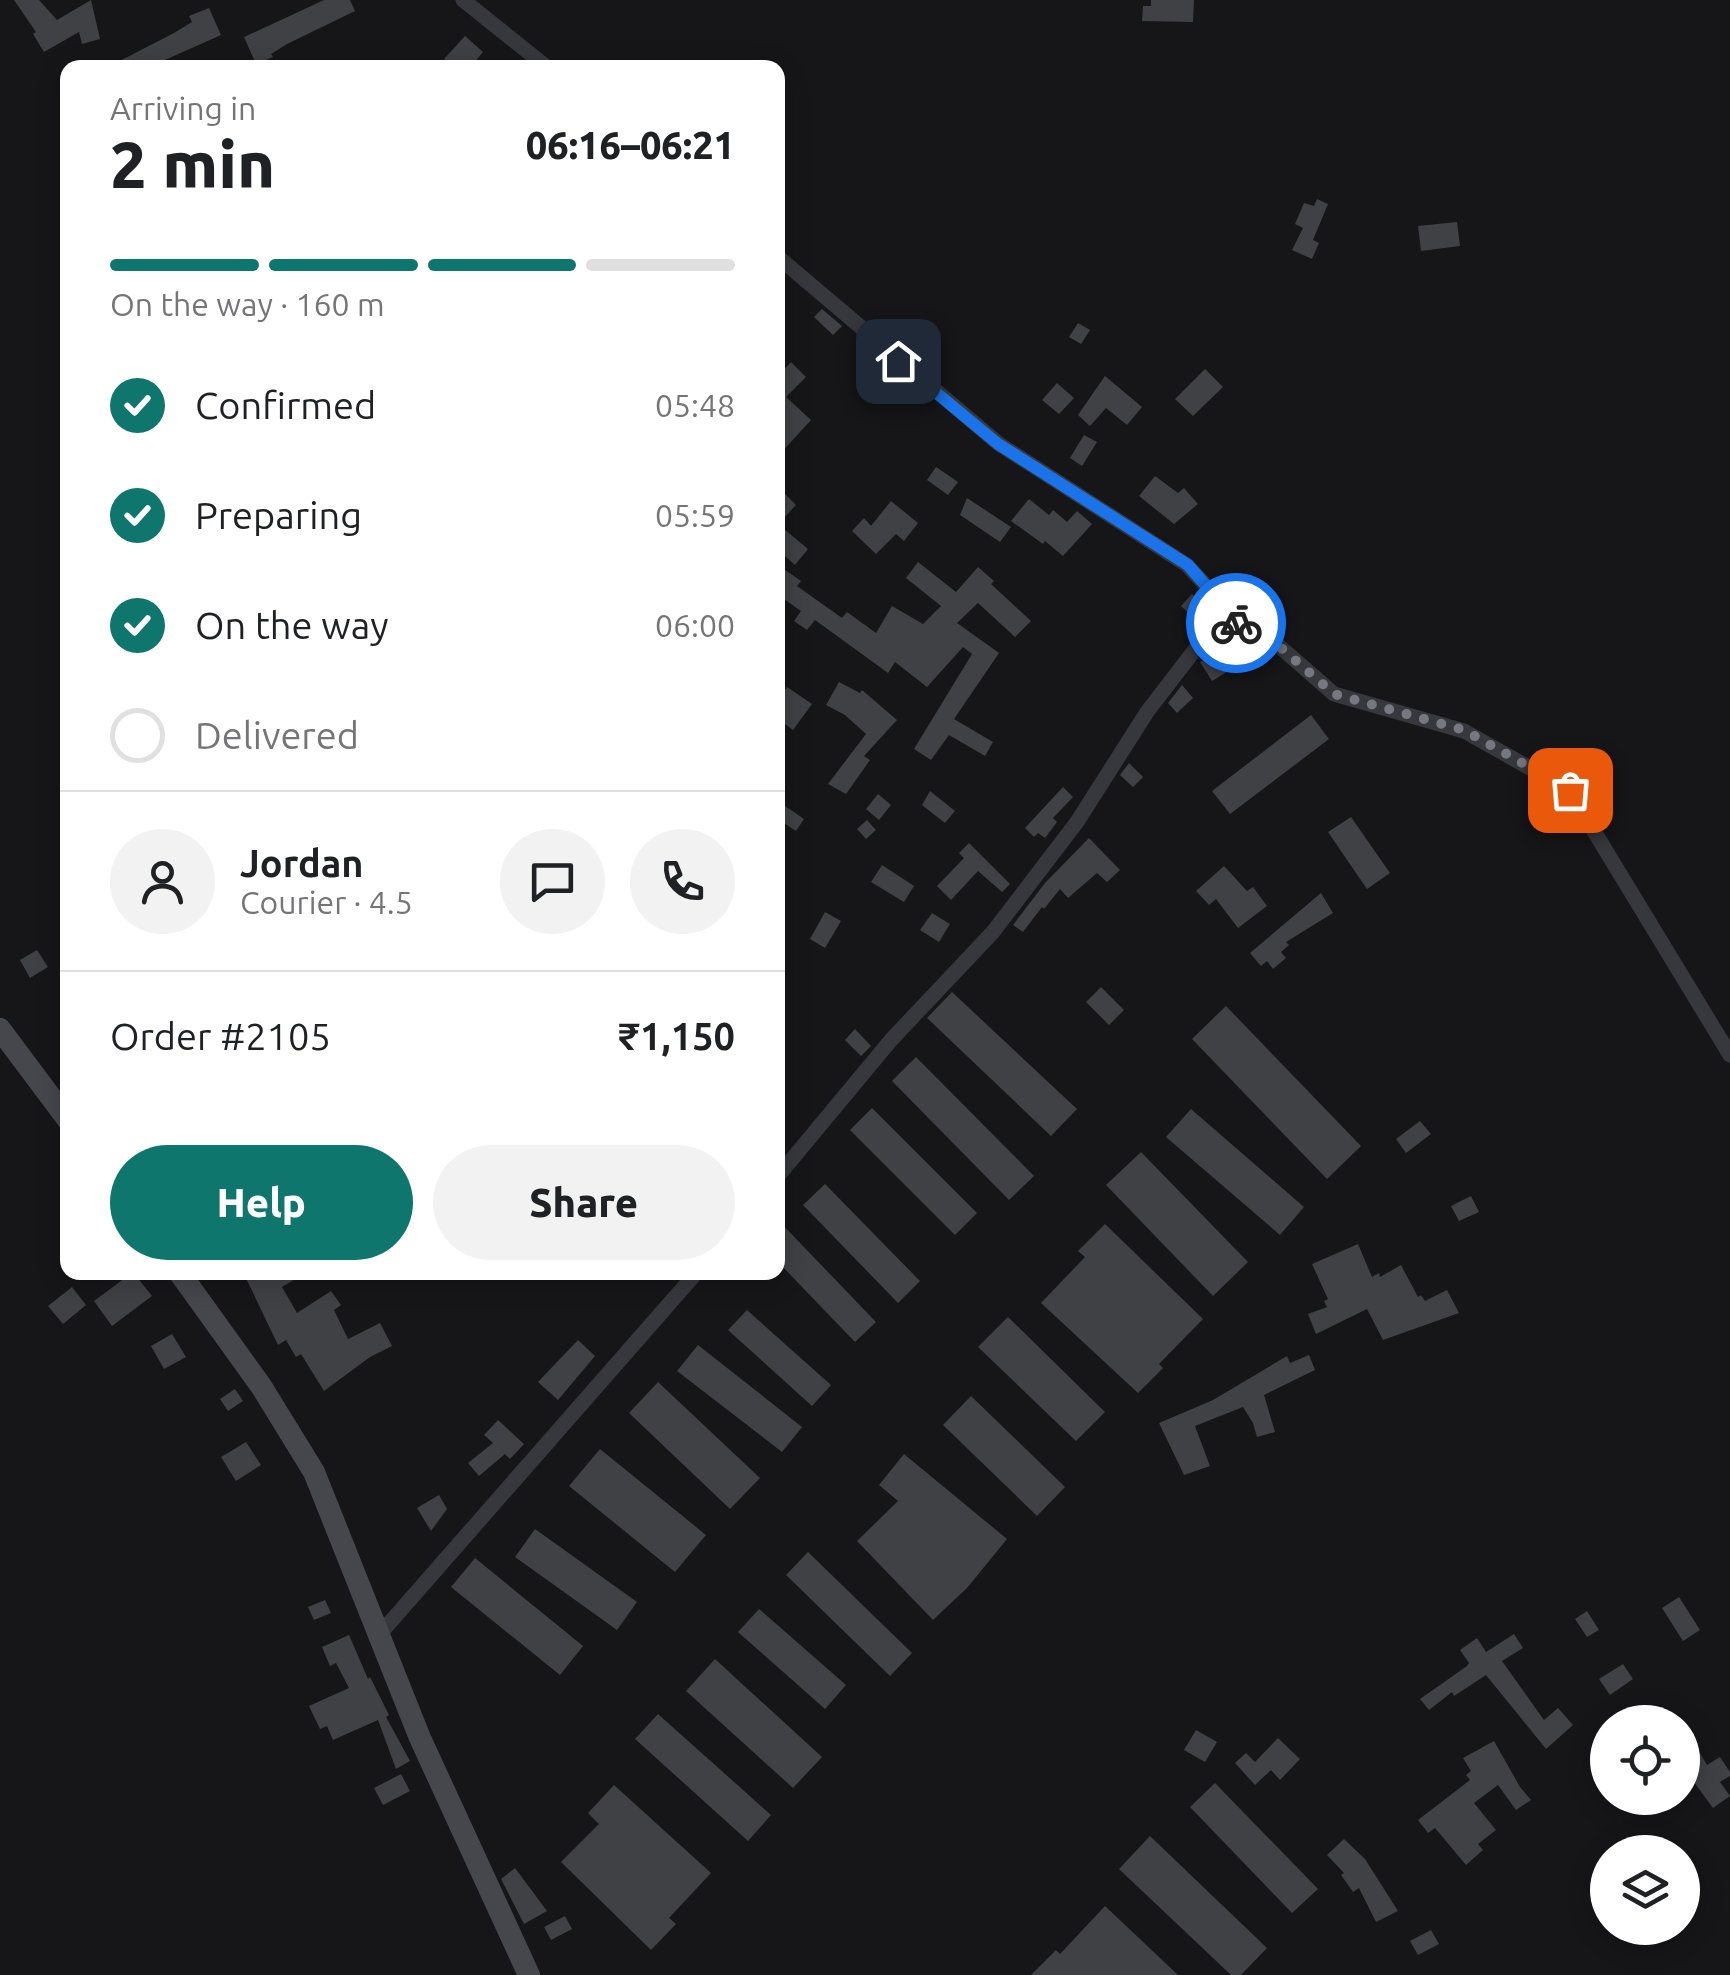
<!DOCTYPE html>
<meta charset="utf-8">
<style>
body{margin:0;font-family:Ubuntu,sans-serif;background:#f2f2f2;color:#202124;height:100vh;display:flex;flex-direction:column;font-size:38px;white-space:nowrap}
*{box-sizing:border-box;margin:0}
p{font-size:32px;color:#757577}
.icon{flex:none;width:55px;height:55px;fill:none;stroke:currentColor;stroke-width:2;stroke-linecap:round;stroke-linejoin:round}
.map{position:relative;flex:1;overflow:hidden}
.details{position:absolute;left:60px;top:60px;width:725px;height:1220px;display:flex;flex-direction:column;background:#fff;border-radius:20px;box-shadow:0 5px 25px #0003}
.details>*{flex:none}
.fabs{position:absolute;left:1590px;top:1705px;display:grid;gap:20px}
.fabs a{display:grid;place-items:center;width:110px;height:110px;border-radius:50%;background:#fff;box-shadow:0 5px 25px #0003;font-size:50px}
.pin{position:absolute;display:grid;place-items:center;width:85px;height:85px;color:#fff;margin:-42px;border-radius:20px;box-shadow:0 5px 15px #0006}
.courier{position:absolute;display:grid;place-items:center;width:100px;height:100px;margin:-50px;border:8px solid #1a73e8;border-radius:50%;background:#fff;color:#222;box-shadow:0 2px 12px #0007}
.head em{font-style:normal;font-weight:800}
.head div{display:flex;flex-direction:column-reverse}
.head{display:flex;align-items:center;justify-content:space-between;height:170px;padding:0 50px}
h1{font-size:65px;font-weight:800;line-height:75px}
.bar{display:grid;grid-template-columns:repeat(4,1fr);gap:15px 10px;align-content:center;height:120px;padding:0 50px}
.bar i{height:12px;border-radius:8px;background:#e0e0e0}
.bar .on{background:#0f766e}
.bar p{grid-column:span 4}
.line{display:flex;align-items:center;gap:25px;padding:0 50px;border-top:2px solid #e0e0e0}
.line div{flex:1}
.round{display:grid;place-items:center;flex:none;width:105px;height:105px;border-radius:52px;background:#f2f2f2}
ol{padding:0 50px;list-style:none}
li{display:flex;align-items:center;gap:30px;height:110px}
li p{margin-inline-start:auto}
li .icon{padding:10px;border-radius:50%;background:#0f766e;color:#fff;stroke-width:4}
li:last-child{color:#757577}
li i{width:55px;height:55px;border:5px solid #e0e0e0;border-radius:50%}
.action{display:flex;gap:20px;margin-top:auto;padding:20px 50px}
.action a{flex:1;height:115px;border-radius:60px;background:#0f766e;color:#fff;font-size:40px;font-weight:800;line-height:115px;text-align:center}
.action a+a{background:#f2f2f2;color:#202124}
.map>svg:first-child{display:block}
.building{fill:#404145}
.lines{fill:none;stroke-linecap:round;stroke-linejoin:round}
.street{stroke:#37383d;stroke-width:15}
.secondary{stroke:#45474d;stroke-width:22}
.done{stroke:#757880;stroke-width:10;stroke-dasharray:0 18}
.route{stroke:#1a73e8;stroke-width:12}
</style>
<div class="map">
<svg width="1730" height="1975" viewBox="0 0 1730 1975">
<rect width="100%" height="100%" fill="#161618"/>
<path class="building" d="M14,0H39L57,20L91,0L100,39L82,44L79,32L44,52L33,34L36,32Z
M324,0H350L355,11L287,44L271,54L273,57L256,64L244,37Z
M1151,0H1194L1193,22L1142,21L1143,6H1151Z
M209,8L221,35L147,68H106L174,33L192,22L189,16Z
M465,36L483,52L470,68H454L444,59Z
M1317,199L1328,204L1313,240L1319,243L1312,259L1292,250L1303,228L1295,224L1304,203L1314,206Z
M1457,222L1460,246L1421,251L1418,226Z
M822,309L842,326L833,335L814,317Z
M1078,323L1090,330L1081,344L1069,337Z
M791,362L806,377L786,397L811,420L778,456V376Z
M1205,369L1223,387L1193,416L1175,399Z
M1105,376L1142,407L1127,425L1106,408L1090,426L1078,415Z
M1057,383L1074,398L1059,414L1042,400Z
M1084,435L1097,442L1082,466L1070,458Z
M936,467L958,482L948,495L927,480Z
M1155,476L1178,493L1184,488L1198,504L1174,524L1139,496Z
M785,494L796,505L778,524V502Z
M967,498L1011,527L1000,542L960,515Z
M1029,499L1049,515L1053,510L1067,522L1077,511L1092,524L1063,556L1045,541L1043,544L1011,521Z
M891,501L918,523L904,541L896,534L876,554L852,531L864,518L871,526Z
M778,524L808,549L795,565L778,550Z
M918,562L956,592L978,567L994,581L991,584L1031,621L1015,637L978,603L957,623L999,653L954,719L993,742L985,756L949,735L931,760L914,749L972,654L963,647L927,687L895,662L888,673L815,620L807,630L794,621L801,611L778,595V565L801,581L797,586L842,618L847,612L876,633L892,606L923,624L941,606L906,578Z
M1192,594L1204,608L1195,619L1181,606Z
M1236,640L1248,659L1212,681L1200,662Z
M839,682L860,693L862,690L897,720L864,756L870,760L846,794L828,784L866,734L845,715L826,705Z
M1182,685L1193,698L1177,713L1168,703Z
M787,687L812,704L793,730L778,719V700Z
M1311,715L1329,739L1230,814L1212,791Z
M1129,763L1143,777L1133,787L1120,775Z
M1063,787L1073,797L1053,818L1057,822L1045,838L1038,833L1034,837L1025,828Z
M930,791L955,811L945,823L922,805Z
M878,794L891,805L879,820L866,809Z
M778,801L804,819L796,831L778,819Z
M1351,817L1390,873L1367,889L1328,832Z
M867,820L876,830L866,839L857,829Z
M1089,838L1120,870L1107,882L1097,873L1068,898L1060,889L1044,909L1042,907L1023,932L1013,925L1045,883Z
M969,843L1010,884L1002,892L978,871L951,900L937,886L964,858L959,853Z
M882,865L914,886L904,902L871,882Z
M1224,866L1247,891L1253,887L1267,906L1238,928L1216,899L1209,905L1196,891Z
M1321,893L1333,913L1286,942L1289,945L1281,952L1286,958L1273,969L1267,961L1261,966L1250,953Z
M825,912L841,921L825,948L810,939Z
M932,913L950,924L939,942L920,930Z
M37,950L48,967L30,978L20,960Z
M1101,987L1124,1010L1109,1025L1086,1002Z
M952,992L1077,1109L1051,1136L927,1018Z
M1226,1006L1361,1146L1327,1179L1192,1039Z
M855,1029L871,1046L861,1056L845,1040Z
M916,1057L1034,1176L1009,1200L892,1081Z
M872,1108L977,1213L955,1235L850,1130Z
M1191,1109L1304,1207L1280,1235L1166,1137Z
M1420,1121L1431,1134L1406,1153L1396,1139Z
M1141,1152L1248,1262L1213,1296L1106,1185Z
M825,1184L920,1281L898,1303L803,1205Z
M1471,1196L1479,1212L1459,1221L1451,1206Z
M778,1220L876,1322L855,1342L778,1262Z
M1105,1224L1203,1319L1159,1364L1163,1368L1138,1393L1041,1303L1085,1257L1078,1251Z
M1358,1244L1372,1277L1379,1273L1380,1277L1401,1265L1418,1297L1421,1295L1425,1301L1447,1290L1459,1313L1383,1340L1367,1309L1316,1334L1308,1314L1327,1307L1324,1301L1328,1299L1312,1264Z
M133,1272L152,1296L112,1326L94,1301Z
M243,1272H307L282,1287L297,1313L331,1291L341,1305L334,1310L348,1339L380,1323L392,1346L370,1357L324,1391L301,1354L296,1357L286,1340L278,1345Z
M72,1287L86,1305L63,1324L48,1306Z
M747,1310L831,1385L812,1406L728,1330Z
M1008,1317L1105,1412L1076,1441L978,1347Z
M172,1334L186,1357L164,1369L151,1346Z
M578,1340L595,1356L558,1400L538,1382Z
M698,1345L802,1427L782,1452L677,1371Z
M1309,1355L1315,1370L1264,1395L1275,1432L1257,1437L1253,1423L1243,1407L1195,1426L1210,1466L1184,1475L1159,1423L1213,1400L1287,1356L1290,1363Z
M658,1382L760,1478L730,1509L629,1413Z
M235,1389L243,1401L228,1411L220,1399Z
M971,1396L1065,1487L1037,1516L943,1425Z
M498,1420L524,1444L510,1459L505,1454L479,1476L468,1463L493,1443L484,1435Z
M246,1442L261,1465L236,1481L221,1457Z
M600,1449L706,1535L675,1572L569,1486Z
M904,1454L1007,1539L967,1588L933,1620L857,1541L898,1501L879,1485Z
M439,1495L447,1509L431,1531L417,1508Z
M535,1529L637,1602L617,1630L515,1557Z
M808,1552L912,1653L890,1676L786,1575Z
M475,1558L583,1646L560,1675L451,1587Z
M1679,1597L1700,1630L1683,1641L1662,1608Z
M325,1600L331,1613L314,1620L308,1607Z
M759,1609L846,1685L825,1709L738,1632Z
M1587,1611L1599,1630L1587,1637L1575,1619Z
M1514,1634L1523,1648L1502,1661L1544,1720L1558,1708L1573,1725L1546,1749L1486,1675L1454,1696L1452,1692L1429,1710L1420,1699L1467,1666L1469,1663L1460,1650L1477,1638L1486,1652Z
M349,1635L368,1679L370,1677L389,1715L386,1717L410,1761L396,1769L378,1720L333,1740L327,1726L320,1729L309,1706L349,1688L336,1663L330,1666L322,1647Z
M715,1659L822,1757L793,1788L686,1691Z
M1623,1664L1633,1679L1610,1695L1599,1679Z
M658,1714L771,1815L748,1841L635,1739Z
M1682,1723L1707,1765L1720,1757L1730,1772V1776L1720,1782L1730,1796L1713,1808L1682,1766Z
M1196,1730L1217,1742L1205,1762L1184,1750Z
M1278,1738L1300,1759L1280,1780L1271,1770L1255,1785L1235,1763L1246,1753L1255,1762Z
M1494,1741L1520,1787L1531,1800L1516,1810L1498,1785L1474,1803L1496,1830L1478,1844L1483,1850L1466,1865L1435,1828L1428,1833L1418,1820L1470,1780L1466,1775L1471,1771L1463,1758Z
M401,1774L410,1791L383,1805L374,1788Z
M1215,1783L1318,1889L1292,1913L1190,1807Z
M614,1785L711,1873L669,1918L676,1924L651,1950L561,1862L599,1824L588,1813Z
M1150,1836L1267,1948L1241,1975H1231L1119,1869Z
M1344,1839L1365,1859L1398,1911L1376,1922L1359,1888L1353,1892L1341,1875L1344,1873L1327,1855Z
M515,1868L547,1911L524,1924L501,1879Z
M1105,1906L1178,1975H1031L1056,1950L1060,1954Z
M565,1916L572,1929L551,1940L544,1927Z
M1431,1930L1439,1944L1418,1955L1410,1941Z"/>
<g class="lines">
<path class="street" d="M463,0L548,68
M778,257L999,444L1187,565L1208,588L1220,617L1263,632L1334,694L1464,731L1569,790L1730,1055
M778,1176L891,1040L993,932L1077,822L1147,712L1220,617
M379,1635L697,1272"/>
<path class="secondary" d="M0,1029L68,1120
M179,1272L261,1386L314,1472L420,1738L529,1975"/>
</g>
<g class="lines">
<path class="done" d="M1236,623L1263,632L1334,694L1464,730L1570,790"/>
<path class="route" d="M898,361L998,444L1188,565L1208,588L1220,617L1236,623"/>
</g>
</svg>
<div class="fabs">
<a><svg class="icon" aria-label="locate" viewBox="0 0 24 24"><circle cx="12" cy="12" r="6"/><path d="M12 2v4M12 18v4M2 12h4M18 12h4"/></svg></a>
<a><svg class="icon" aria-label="layers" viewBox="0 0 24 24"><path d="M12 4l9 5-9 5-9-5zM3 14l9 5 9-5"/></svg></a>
</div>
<div class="pin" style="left:1570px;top:790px;background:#ea580c"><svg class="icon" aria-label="bag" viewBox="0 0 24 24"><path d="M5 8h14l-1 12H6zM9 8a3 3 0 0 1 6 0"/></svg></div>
<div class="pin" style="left:898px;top:361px;background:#1f2937"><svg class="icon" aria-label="home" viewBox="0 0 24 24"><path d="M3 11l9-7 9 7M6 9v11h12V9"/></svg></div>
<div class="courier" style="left:1236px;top:623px"><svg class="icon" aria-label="bike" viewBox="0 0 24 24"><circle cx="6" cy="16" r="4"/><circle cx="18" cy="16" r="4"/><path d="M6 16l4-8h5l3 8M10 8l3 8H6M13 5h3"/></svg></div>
<section class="details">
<div class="head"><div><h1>2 min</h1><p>Arriving in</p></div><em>06:16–06:21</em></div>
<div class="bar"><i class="on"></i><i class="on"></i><i class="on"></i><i></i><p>On the way · 160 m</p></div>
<ol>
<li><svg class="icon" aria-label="check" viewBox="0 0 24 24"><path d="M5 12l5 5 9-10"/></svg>Confirmed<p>05:48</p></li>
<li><svg class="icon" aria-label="check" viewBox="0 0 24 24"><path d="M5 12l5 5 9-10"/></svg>Preparing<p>05:59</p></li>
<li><svg class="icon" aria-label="check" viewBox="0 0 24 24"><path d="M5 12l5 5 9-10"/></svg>On the way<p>06:00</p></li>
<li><i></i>Delivered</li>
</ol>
<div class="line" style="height:180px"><a class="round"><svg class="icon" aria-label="person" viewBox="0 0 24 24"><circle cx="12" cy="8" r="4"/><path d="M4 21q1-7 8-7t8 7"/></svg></a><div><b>Jordan</b><p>Courier · 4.5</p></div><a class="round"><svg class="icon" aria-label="chat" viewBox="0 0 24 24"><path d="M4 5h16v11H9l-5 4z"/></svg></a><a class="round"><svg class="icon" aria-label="phone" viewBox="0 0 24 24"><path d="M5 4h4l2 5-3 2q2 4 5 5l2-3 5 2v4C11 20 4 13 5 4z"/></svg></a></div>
<div class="line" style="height:130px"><div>Order #2105</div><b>₹1,150</b></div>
<div class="action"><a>Help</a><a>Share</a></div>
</section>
</div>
